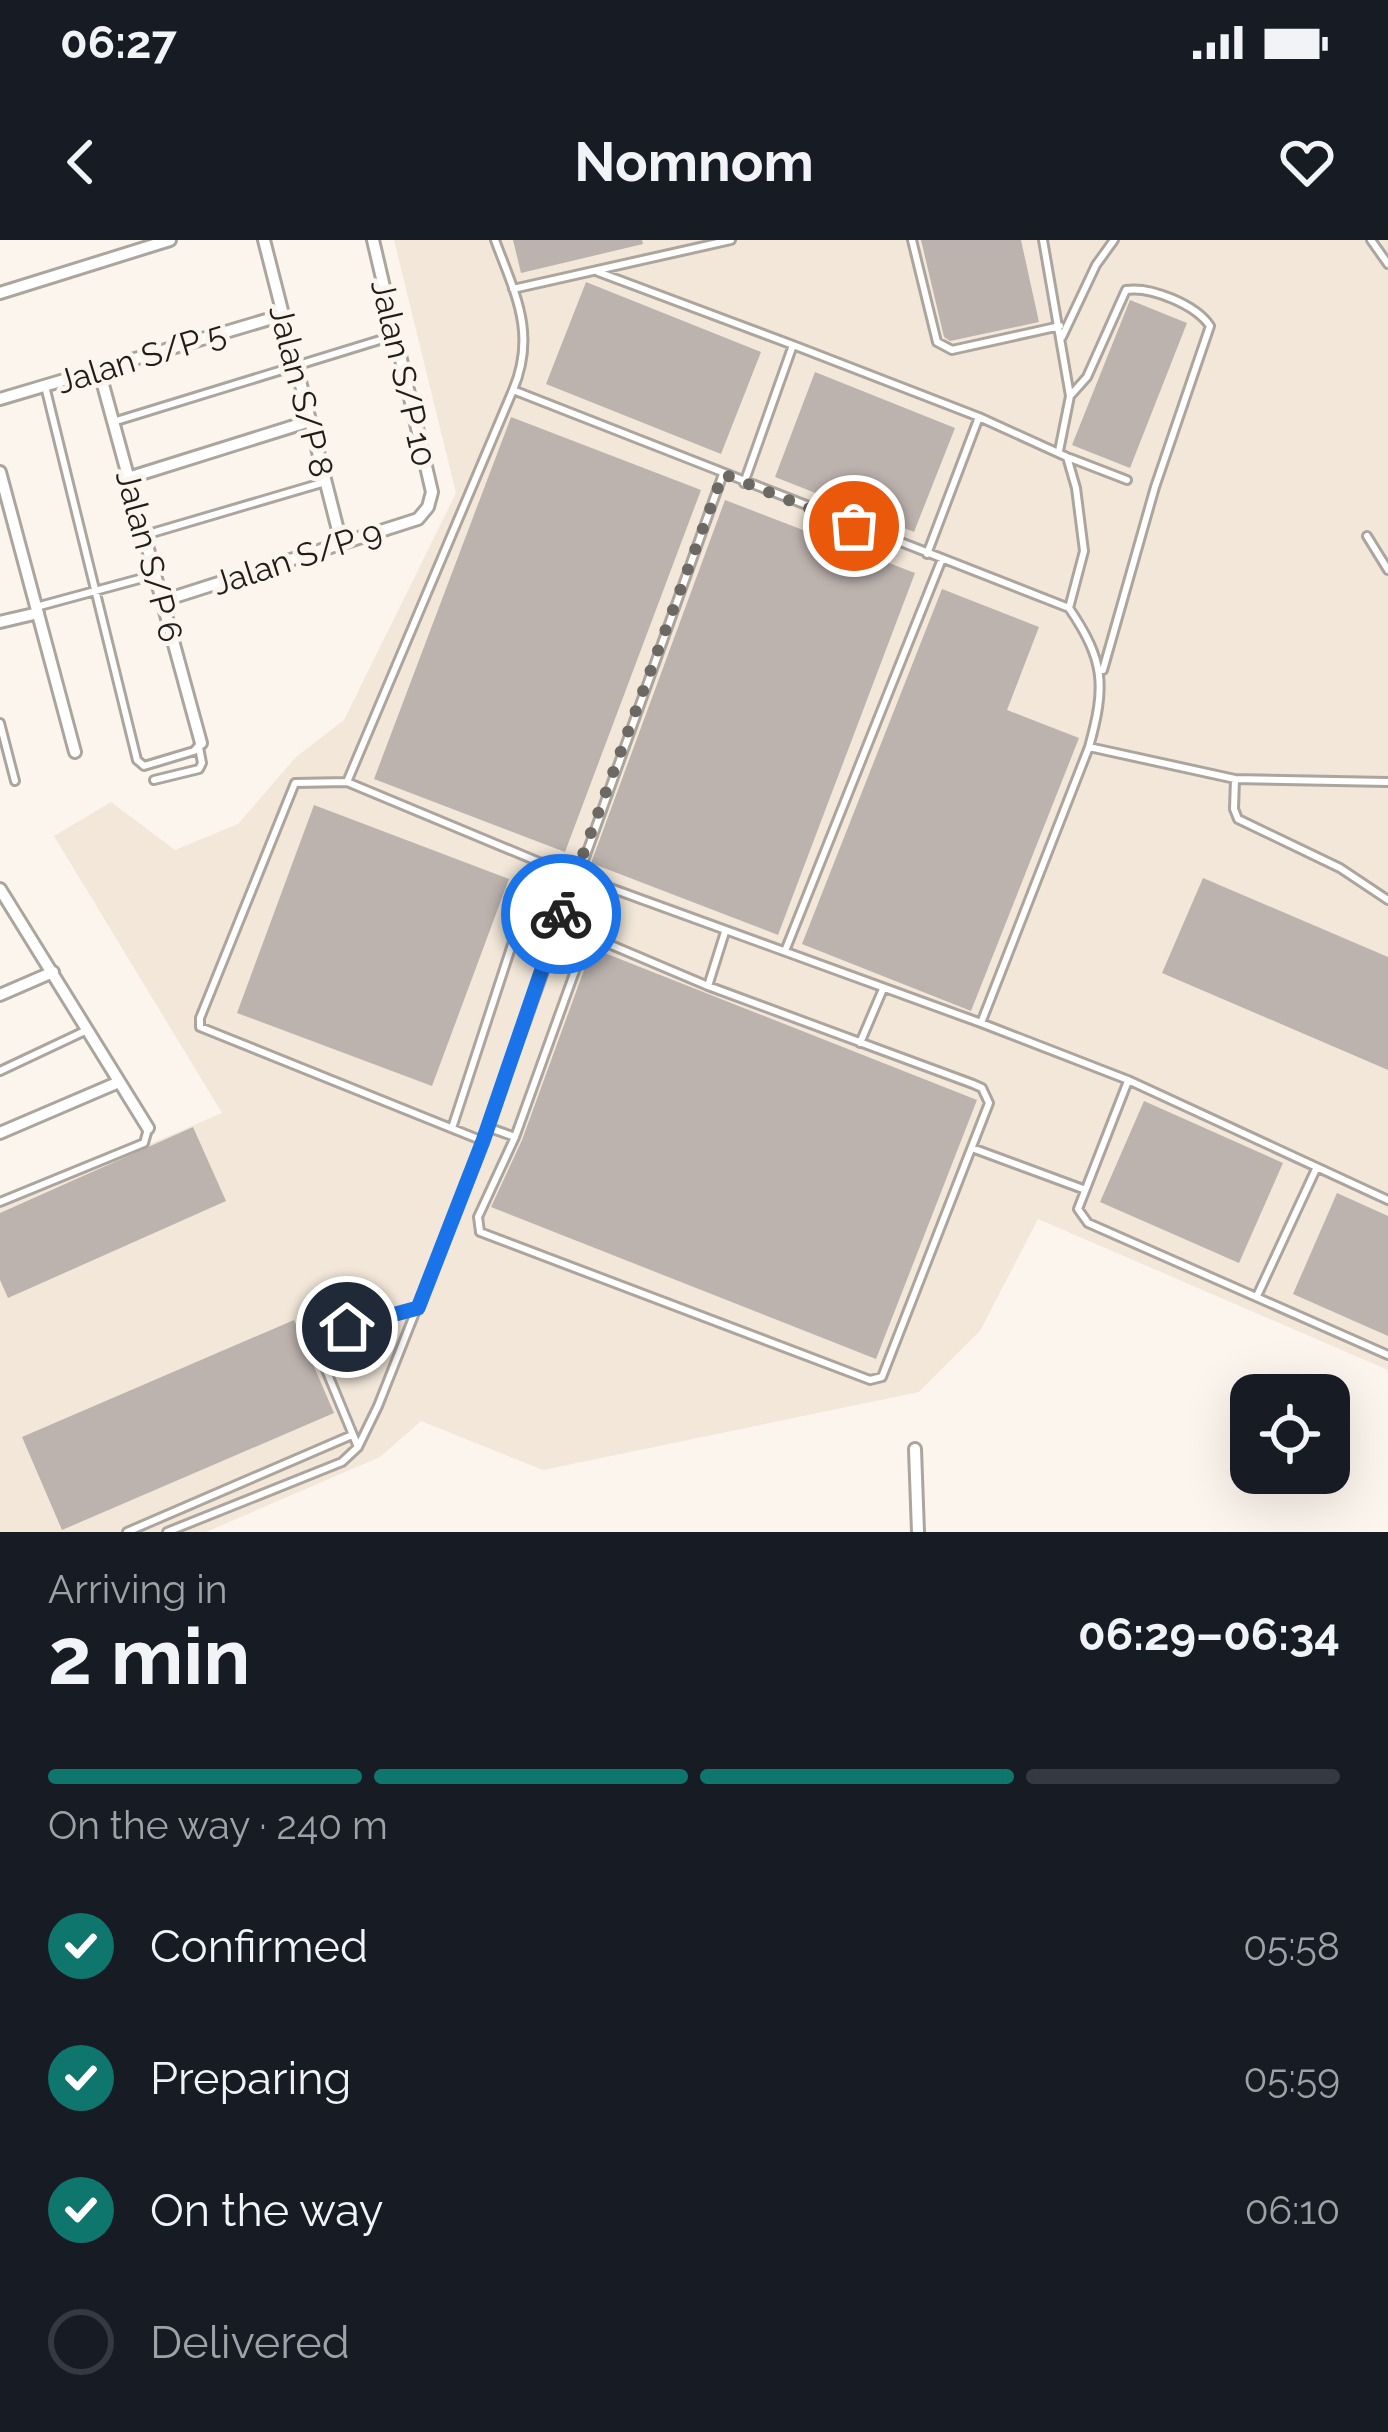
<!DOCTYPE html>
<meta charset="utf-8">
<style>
body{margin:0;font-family:Raleway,sans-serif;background:#242831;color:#f1f3f6;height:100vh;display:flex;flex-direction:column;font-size:45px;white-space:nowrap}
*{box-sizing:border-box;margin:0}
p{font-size:39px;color:#9ea1a6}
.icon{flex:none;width:66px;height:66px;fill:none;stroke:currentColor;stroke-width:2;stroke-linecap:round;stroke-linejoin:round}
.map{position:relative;height:1292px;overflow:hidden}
.drawer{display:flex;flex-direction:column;background:#171b24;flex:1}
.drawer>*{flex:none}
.tools{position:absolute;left:1230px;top:1134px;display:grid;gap:24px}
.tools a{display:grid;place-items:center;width:120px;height:120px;border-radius:24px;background:#171b24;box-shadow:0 12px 48px #0002;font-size:60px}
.pin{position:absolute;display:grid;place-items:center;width:102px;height:102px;color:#fff;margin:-51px;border:6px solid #fff;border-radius:50%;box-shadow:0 3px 12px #0007}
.courier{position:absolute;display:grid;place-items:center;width:120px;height:120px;margin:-60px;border:9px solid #1a73e8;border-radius:50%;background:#fff;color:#222;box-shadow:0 3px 15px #0007}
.head em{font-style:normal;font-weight:700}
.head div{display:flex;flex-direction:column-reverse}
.head{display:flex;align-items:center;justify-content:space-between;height:204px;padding:0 48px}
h1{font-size:78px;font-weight:700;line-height:90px}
.bar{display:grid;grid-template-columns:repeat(4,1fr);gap:18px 12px;align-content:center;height:144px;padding:0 48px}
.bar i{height:15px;border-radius:9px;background:#363941}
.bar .current{background:#0f766e}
.bar p{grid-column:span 4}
ol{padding:0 48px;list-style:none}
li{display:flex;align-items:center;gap:36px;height:132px}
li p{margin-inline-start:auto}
li .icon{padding:12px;border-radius:50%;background:#0f766e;color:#fff;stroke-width:4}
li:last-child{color:#9ea1a6}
li i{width:66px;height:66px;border:6px solid #363941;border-radius:50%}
.status{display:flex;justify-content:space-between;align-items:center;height:84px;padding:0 60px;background:#171b24;direction:ltr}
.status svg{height:33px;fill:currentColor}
header{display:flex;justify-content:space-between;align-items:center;height:156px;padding:0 48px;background:#171b24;font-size:54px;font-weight:700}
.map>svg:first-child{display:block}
.built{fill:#f2e7d9}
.building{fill:#bdb3ae}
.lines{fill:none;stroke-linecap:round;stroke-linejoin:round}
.lane-casing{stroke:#aba59d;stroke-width:12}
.street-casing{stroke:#aba59d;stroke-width:16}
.lane{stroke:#fff;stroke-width:6}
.street{stroke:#fff;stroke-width:10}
.done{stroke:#6c6864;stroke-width:12;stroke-dasharray:0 21.6}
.route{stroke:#1a73e8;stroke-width:15}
.labels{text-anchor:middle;stroke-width:10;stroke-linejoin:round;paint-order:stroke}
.street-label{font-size:33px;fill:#1f1c1a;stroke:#fbf5ed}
</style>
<div class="status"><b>06:27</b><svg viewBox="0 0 49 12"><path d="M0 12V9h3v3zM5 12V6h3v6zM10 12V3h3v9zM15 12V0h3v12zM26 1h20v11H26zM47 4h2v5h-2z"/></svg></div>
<header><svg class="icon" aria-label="back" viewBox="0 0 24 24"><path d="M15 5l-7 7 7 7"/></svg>Nomnom<svg class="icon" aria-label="heart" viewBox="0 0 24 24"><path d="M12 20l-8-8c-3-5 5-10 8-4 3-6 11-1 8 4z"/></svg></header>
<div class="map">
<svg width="1388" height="1292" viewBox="0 0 1388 1292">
<rect width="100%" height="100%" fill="#fbf5ed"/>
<path class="built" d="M394,0H1388V1130L1038,979L980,1091L919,1152L543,1230L421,1181L380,1217L206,1292H0V968L222,873L54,596L111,562L175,610L238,584L296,517L344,480L456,253Z"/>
<path class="building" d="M513,0H642L643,4L521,33Z
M921,0H1021L1039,82L950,101L944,97Z
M586,42L761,112L721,214L546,144Z
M1130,60L1187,83L1130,228L1072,205Z
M815,132L955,188L914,292L775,237Z
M511,177L701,250L565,612L374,539Z
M725,260L915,333L778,695L591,623Z
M942,349L1039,387L1007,470L1079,498L971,771L802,704Z
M314,565L509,639L432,846L237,773Z
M1203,638L1388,717V830L1162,733Z
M592,708L977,860L876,1119L491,967L522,900Z
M1144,861L1283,923L1239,1023L1100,962Z
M193,887L226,961L8,1058L0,1040V973Z
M1337,953L1388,976V1096L1293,1054Z
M294,1080L334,1173L62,1290L22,1197Z"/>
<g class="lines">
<g class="lane-casing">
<path id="lane" d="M495,0C515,54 537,93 513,150L1069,368C1105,421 1106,446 1089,507L981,783
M912,0L937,102L952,110L1060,86
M1043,0L1070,156L1059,211
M1371,0L1388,24
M598,32L793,105
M513,49L731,0
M1062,97L1096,25L1114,0
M45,146L137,520L144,526L194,511L201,503
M1070,156L1087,137L1126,50C1151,46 1196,65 1210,86L1155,247L1103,430
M113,182L396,95
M1070,218L1127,240
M744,243L793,105L979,177L1067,217L1076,248L1084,311L1069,368
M145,295L325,242
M1367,296L1388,330
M927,314L979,177
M36,367L154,335
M0,483L15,541
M1089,507L1235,539L1388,542
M1235,539L1234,569L1238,579L1340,628L1388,660
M154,540L199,529L202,523L199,507
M347,542L513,150
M597,699L708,746L973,844L982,848L989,863L882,1137L870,1140L480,992L478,977L515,897L584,706L588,700Z
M785,711L942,319
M708,746L725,692
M860,803L883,749
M0,831L87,790
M1128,841L1078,969L1088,983L1388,1115
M487,887L515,897
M452,888L539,622
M483,901L200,787V778L295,543L347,542L539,622L981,783L1128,840L1388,960
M972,908L1083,949
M0,962L144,903L148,889
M1257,1056L1316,929
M358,1207L312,1096L418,1068
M127,1292L352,1195
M167,1292L342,1222L358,1207L378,1166L483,901L723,234"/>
</g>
<g class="street-casing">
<path id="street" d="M264,0L341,302
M0,53L170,0
M99,130L201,503
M0,159L283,75
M0,232L75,512
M128,238L310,181
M162,361L418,279L428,267L432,252L373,0
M0,382L38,373
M0,649L148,888
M0,755L53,732
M0,893L119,842
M915,1209L918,1292"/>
</g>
<use href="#lane" class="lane"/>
<use href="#street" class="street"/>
</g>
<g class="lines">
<path class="done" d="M561,674L723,234L854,286"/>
<path class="route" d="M347,1087L418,1068L483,901L561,674"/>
</g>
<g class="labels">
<g class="street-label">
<text transform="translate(141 117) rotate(-17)" y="12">Jalan S/P 5</text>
<text transform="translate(404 133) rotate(77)" y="12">Jalan S/P 10</text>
<text transform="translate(302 151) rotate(76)" y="12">Jalan S/P 8</text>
<text transform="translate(150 316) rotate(75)" y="12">Jalan S/P 6</text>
<text transform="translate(297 317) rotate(-18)" y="12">Jalan S/P 9</text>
</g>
</g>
</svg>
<div class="tools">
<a><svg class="icon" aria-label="locate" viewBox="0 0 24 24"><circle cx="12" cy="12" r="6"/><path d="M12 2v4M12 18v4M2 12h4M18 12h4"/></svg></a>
</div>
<div class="pin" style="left:854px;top:286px;background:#ea580c"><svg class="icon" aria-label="bag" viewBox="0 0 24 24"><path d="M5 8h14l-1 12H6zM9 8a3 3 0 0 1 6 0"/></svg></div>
<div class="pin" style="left:347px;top:1087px;background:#1f2937"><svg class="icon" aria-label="home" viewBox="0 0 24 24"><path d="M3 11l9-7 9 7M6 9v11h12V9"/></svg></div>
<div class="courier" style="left:561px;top:674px"><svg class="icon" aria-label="bike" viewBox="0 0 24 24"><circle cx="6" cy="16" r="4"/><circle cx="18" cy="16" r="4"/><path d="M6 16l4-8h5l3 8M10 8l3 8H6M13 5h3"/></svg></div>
</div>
<section class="drawer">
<div class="head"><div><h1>2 min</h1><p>Arriving in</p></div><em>06:29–06:34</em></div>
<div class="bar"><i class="current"></i><i class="current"></i><i class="current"></i><i></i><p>On the way · 240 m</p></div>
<ol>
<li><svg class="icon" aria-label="check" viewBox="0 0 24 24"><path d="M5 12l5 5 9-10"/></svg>Confirmed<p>05:58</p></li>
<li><svg class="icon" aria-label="check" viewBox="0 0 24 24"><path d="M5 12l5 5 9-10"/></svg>Preparing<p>05:59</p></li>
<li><svg class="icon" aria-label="check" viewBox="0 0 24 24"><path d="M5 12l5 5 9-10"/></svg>On the way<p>06:10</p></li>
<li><i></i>Delivered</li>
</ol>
</section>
